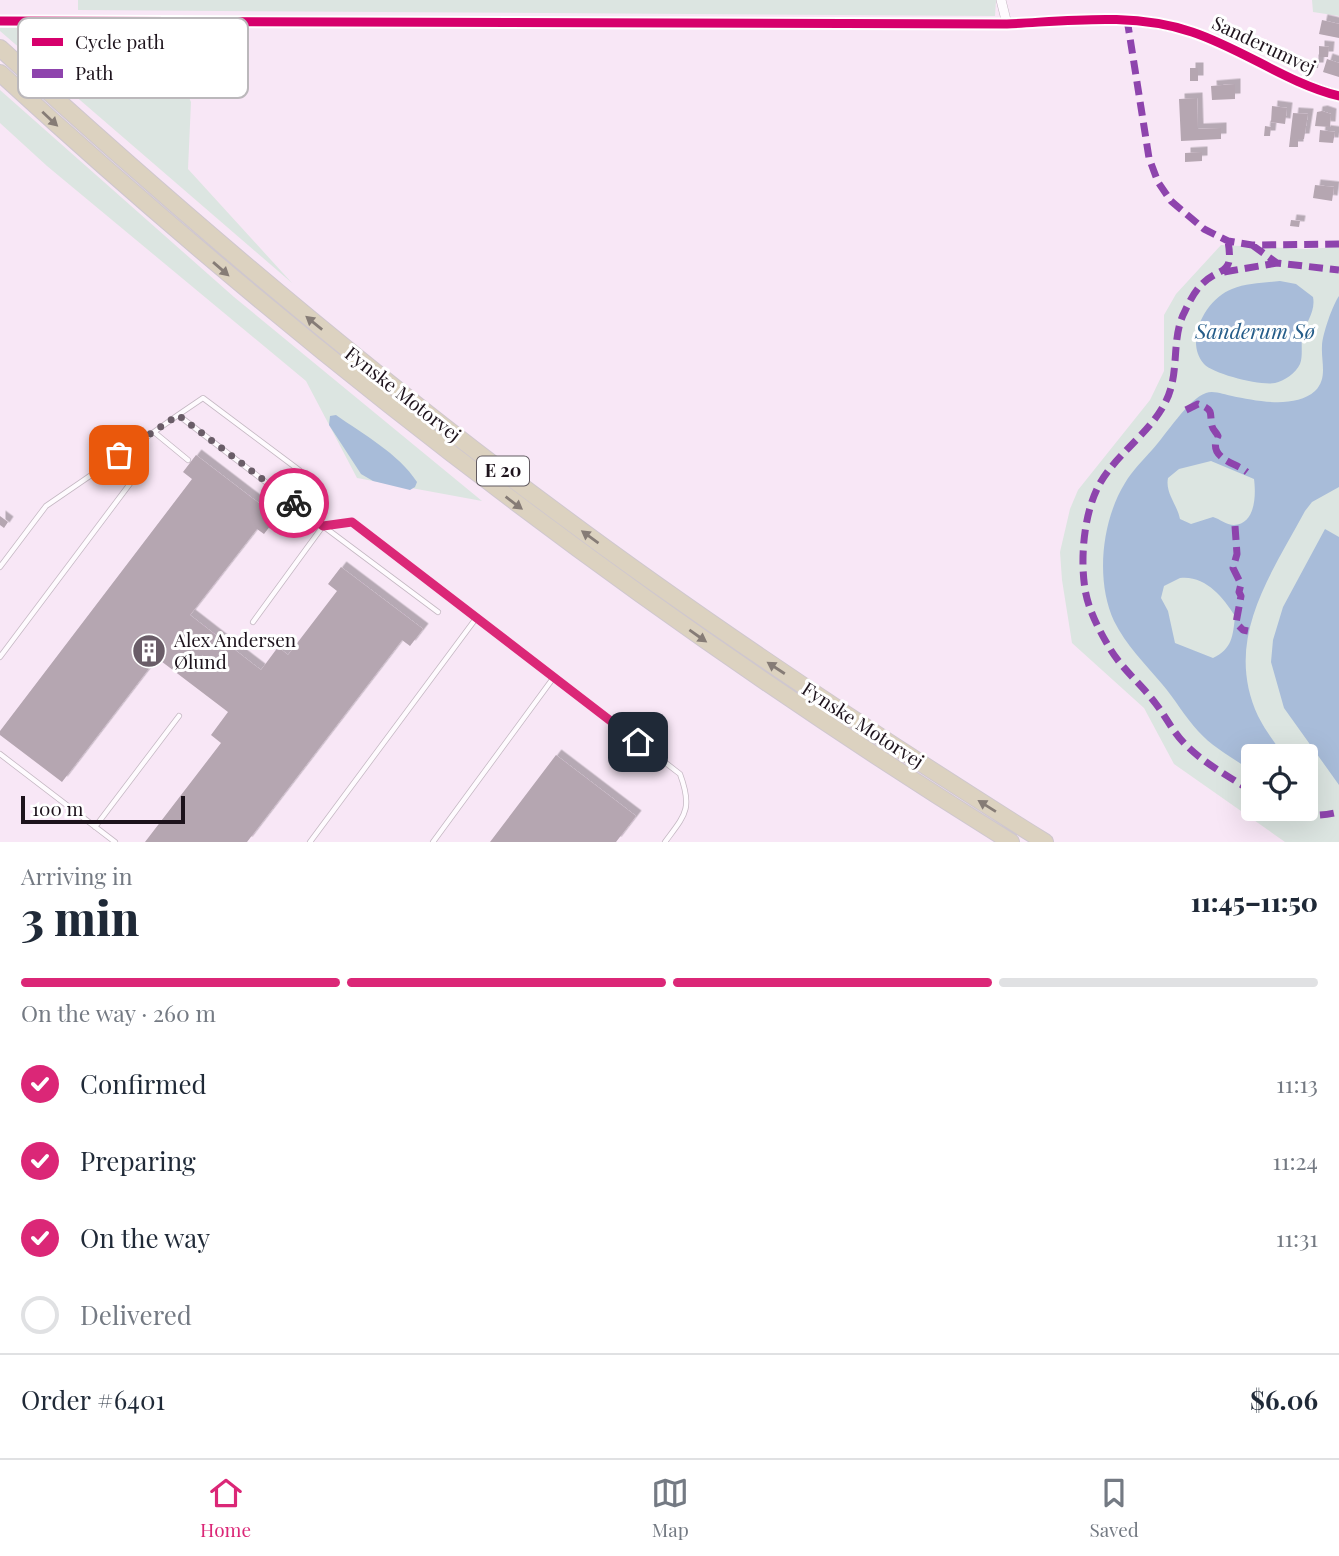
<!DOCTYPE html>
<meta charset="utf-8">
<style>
body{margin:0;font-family:"Playfair Display",serif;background:#f2f2f3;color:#1f2937;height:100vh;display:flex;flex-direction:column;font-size:26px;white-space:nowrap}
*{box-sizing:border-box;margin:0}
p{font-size:23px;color:#747a83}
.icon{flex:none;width:38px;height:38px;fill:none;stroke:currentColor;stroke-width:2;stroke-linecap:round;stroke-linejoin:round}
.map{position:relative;height:842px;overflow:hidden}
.drawer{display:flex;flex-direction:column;background:#fff;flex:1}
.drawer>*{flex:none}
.fabs{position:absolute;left:1241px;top:744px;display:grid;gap:14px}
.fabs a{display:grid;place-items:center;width:77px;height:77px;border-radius:7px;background:#fff;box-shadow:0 7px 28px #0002;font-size:35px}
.scale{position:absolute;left:21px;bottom:18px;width:164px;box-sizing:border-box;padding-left:7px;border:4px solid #1d131c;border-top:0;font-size:19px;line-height:24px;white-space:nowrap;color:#1d131c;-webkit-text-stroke:5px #fff;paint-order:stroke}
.pin{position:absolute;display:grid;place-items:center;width:60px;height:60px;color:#fff;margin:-30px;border-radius:14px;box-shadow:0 4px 10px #0006}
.courier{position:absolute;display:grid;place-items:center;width:70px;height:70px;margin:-35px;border:5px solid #db2777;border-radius:50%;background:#fff;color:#222;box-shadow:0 2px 9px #0007}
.headline em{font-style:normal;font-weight:800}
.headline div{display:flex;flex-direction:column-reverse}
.headline{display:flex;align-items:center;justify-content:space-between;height:119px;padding:0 21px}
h1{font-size:46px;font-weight:800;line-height:52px}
.bar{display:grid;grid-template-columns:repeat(4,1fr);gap:10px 7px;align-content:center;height:84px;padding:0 21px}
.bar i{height:9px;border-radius:5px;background:#e0e1e3}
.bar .on{background:#db2777}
.bar p{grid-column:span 4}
.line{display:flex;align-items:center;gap:18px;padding:0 21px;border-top:2px solid #e0e1e3}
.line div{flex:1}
ol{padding:0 21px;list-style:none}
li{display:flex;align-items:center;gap:21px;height:77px}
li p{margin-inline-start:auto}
li .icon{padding:7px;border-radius:50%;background:#db2777;color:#fff;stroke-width:4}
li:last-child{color:#747a83}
li i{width:38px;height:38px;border:4px solid #e0e1e3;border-radius:50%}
.tab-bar{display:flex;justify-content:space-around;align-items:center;height:98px;border-top:2px solid #e0e1e3;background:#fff;font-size:19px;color:#747a83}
.tab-bar a{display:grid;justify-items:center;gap:4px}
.tab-bar .on{color:#db2777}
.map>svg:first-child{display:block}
.green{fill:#dce5e1;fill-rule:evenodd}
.water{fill:#a8bcd9;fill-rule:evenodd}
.building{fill:#b5a6b1;filter:url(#shadow)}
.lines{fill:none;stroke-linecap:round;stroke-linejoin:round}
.service-casing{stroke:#c5b8c3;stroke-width:6}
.minor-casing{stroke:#c5b8c3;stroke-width:10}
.tertiary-casing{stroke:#c5b8c3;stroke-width:12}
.motorway-casing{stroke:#cfc7ce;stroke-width:18}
.service{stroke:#fefbfe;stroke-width:4.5}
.minor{stroke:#fefbfe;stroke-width:9}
.tertiary{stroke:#fefbfe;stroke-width:10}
.motorway{stroke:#dcd2c0;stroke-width:16}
.quiet{stroke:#8e44ad;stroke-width:7;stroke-dasharray:14 7;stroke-linecap:butt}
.cycleway-casing{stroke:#fff;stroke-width:13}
.cycleway{stroke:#d6006c;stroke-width:9}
.oneway{fill:#867c76}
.done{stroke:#6a5d68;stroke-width:7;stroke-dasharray:0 12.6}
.route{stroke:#db2777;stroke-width:9}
.labels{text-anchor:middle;stroke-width:6;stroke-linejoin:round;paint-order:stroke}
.shield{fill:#fff;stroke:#615a60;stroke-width:2}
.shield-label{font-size:18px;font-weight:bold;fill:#1d131c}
.street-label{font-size:19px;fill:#1d131c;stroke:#fff}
.poi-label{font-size:19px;fill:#1d131c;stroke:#fff;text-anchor:start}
.water-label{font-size:21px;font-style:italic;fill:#245c89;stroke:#fff}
.key{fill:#fff;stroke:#bbb8bb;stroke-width:2}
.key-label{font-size:19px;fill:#1d131c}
</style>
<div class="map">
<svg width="1339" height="842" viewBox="0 0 1339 842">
<defs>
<filter id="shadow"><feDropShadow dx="5.5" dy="-5.5" stdDeviation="0" flood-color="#0004"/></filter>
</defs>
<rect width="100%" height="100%" fill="#f8e7f6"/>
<path class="green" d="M78,0H996L995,16L78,10Z
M1312,0H1339V16L1313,12Z
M0,28H158L191,102L188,169L292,283L0,31Z
M0,90L234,297L482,501L357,478L306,381L47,166L0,123Z
M1221,245L1306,249L1339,247V842H1285L1174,764L1144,708L1072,643L1062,580L1060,552L1070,509L1078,490L1150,400L1164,371V315L1176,294ZM1253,756H1306V808H1253Z"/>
<path class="water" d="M1280,281L1296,284L1313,297C1316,312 1305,323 1302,337C1301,346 1303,356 1300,364C1296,373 1284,381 1275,383C1261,386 1213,374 1204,364C1183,340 1207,298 1232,289C1247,283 1264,283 1280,281Z
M1339,296V487L1312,502L1305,511C1270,576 1223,640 1258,716C1265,730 1275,743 1284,756H1253V772C1235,759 1213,748 1198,731C1185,717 1175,699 1162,684C1145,664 1126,645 1114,621C1095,580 1102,520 1125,483C1132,471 1143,460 1152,450C1166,435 1188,399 1206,393C1214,390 1225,395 1232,396C1256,401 1295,409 1315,391C1328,378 1321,362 1322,346C1322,335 1333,304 1339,296ZM1211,461L1254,479C1256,494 1256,524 1234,525C1226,525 1220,519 1213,517L1191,524L1180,519C1177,504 1165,493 1168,478L1179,469ZM1180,578C1205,575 1223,597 1235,616C1233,636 1232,649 1213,658L1175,643L1168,611L1161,598L1164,586Z
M336,415C364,435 398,453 417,482L415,487L410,490L373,481L361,474L329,425L330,416Z
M1325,529L1339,537V785L1284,708L1271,662L1273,640L1283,607Z"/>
<path class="building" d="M1322,20L1339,24V38L1319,34Z
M1319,46L1329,47L1328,57H1319Z
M1327,59L1339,63V77L1323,72Z
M1313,60H1319L1318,68H1313Z
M1190,68H1198V81H1190Z
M1235,84V99L1212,100L1211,86Z
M1197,98L1198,129L1221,128V139L1181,141L1179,99Z
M1272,106L1287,108L1285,124L1271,122Z
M1322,111L1331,114L1330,127L1315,126L1317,112Z
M1293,113L1308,114L1304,139H1298V147H1289Z
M1265,126L1271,127L1270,136H1264Z
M1320,130L1335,132L1333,143L1319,142Z
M1202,152V161L1185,162V153Z
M1315,185L1334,187L1332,201L1313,198Z
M1291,220L1300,221L1299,227L1290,226Z
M196,455L277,517L264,534L257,529L190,615L261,670L278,647L288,655L337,591L328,584L341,567L423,629L410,646L402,640L247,842H145L221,743L211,735L228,712L157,658L62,782L0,735V731L192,479L183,472Z
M0,516L8,522L4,528L0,525Z
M556,755L636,816L616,842H490Z"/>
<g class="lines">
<g class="service-casing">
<path id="service" d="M178,415L203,398L311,479L293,503
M188,460L154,432L178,415L323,526L352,522L477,617L310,842
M0,567L46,506L154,432
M477,617L680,774C693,809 685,815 665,842
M253,622L323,526L438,612
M0,657L135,477L134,468L119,455
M0,754L115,842
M95,827L179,716
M433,842L554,677"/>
</g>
<g class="minor-casing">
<path id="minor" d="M1001,0L1007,24"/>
</g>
<g class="tertiary-casing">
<path id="tertiary" d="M0,21L1007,24C1069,21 1133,12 1192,32C1243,49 1287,83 1339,96"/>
</g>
<g class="motorway-casing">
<path id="motorway" d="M0,48C179,212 363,369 558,513C715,630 879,738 1045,842
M0,73C314,361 649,617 1011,842"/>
</g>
<use href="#service" class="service"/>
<use href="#minor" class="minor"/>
<use href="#tertiary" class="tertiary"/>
<use href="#motorway" class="motorway"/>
<path class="quiet" d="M1127,19L1149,158L1158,182L1171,201L1204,229L1228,241L1252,245L1339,244
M1228,241C1234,278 1221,265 1202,284C1195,291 1189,302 1185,311C1170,339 1181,373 1165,403C1149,434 1116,454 1099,485C1084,513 1080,558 1085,589C1088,609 1099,630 1109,647C1121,668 1142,685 1156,704C1166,717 1173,732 1184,743C1203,763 1230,777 1253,792
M1252,245L1277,263L1339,270
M1224,272L1277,263
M1186,410L1198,404C1215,410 1209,413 1212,426C1213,430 1216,432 1218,436C1207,458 1234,462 1247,472
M1235,526L1237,554L1233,568L1241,584L1239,592L1241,596L1236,623L1243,630L1248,631
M1279,808C1298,817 1319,817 1339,812"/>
<g class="cycleway-casing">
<path id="cycleway" d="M0,21L1007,24C1069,21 1133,12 1192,32C1243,49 1287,83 1339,96"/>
</g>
<use href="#cycleway" class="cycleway"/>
</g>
<defs><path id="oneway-solid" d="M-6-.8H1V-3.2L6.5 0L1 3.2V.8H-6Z" transform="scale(1.75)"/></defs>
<g class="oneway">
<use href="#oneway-solid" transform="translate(50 119) rotate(43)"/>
<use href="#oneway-solid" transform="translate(221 269) rotate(41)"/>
<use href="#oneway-solid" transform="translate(314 323) rotate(-141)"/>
<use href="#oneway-solid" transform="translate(514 503) rotate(37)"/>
<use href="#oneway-solid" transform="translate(590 537) rotate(-144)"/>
<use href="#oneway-solid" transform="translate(698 636) rotate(35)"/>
<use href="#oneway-solid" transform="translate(776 668) rotate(-147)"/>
<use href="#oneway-solid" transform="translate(987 806) rotate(-148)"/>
</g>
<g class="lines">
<path class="done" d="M119,455L178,415L294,503"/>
<path class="route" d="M294,503L323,526L352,522L638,742"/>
</g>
<defs>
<g id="building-disc" transform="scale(1.75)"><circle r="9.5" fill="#6a5d68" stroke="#fff"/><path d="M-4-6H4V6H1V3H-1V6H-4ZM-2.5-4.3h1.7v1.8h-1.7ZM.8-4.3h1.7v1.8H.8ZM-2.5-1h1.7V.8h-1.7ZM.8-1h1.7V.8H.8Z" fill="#fff"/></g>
</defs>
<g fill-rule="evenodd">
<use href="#building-disc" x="149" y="651"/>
</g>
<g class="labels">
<rect class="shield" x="477" y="456.5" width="52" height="29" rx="5"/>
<g class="shield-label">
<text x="503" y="477">E 20</text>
</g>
<g class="street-label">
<text transform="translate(1264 45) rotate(25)" y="7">Sanderumvej</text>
<text transform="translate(403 394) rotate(38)" y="7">Fynske Motorvej</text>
<text transform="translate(863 725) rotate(33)" y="7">Fynske Motorvej</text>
</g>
<g class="poi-label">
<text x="174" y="647">Alex Andersen<tspan x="174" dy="22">Ølund</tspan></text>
</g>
<g class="water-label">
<text x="1255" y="339">Sanderum Sø</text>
</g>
</g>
<rect x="18" y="18" width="230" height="80" rx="10" class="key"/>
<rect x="32" y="38" width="31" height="8" fill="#d6006c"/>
<rect x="32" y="69" width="31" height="9" fill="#8e44ad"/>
<g class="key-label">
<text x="75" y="49">Cycle path</text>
<text x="75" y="80">Path</text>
</g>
</svg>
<div class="fabs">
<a><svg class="icon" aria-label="locate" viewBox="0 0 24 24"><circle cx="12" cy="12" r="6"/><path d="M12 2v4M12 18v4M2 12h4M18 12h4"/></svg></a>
</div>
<div class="scale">100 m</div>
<div class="pin" style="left:119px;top:455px;background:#ea580c"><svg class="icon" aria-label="bag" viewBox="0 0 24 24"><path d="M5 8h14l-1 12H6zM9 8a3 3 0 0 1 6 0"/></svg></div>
<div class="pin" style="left:638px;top:742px;background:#1f2937"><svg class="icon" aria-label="home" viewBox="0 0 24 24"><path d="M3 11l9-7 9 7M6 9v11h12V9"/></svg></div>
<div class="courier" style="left:294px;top:503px"><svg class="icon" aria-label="bike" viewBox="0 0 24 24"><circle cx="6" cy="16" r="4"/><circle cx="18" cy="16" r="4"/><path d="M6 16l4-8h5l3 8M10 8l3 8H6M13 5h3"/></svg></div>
</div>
<section class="drawer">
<div class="headline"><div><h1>3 min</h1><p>Arriving in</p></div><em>11:45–11:50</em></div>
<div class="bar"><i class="on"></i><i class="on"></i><i class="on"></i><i></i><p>On the way · 260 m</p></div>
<ol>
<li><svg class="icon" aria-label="check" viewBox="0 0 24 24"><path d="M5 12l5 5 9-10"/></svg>Confirmed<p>11:13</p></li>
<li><svg class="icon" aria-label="check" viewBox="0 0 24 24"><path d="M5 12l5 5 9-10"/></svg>Preparing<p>11:24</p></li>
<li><svg class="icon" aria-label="check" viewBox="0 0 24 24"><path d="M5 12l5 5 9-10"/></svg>On the way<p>11:31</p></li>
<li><i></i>Delivered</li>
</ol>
<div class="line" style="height:91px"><div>Order #6401</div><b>$6.06</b></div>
</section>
<nav class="tab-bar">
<a class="on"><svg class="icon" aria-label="home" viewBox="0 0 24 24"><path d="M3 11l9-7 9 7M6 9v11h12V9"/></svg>Home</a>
<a><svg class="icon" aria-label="map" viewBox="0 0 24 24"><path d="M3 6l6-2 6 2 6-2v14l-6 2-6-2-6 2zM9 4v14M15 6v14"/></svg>Map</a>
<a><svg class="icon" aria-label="saved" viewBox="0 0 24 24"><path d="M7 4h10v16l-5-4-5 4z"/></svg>Saved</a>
</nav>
